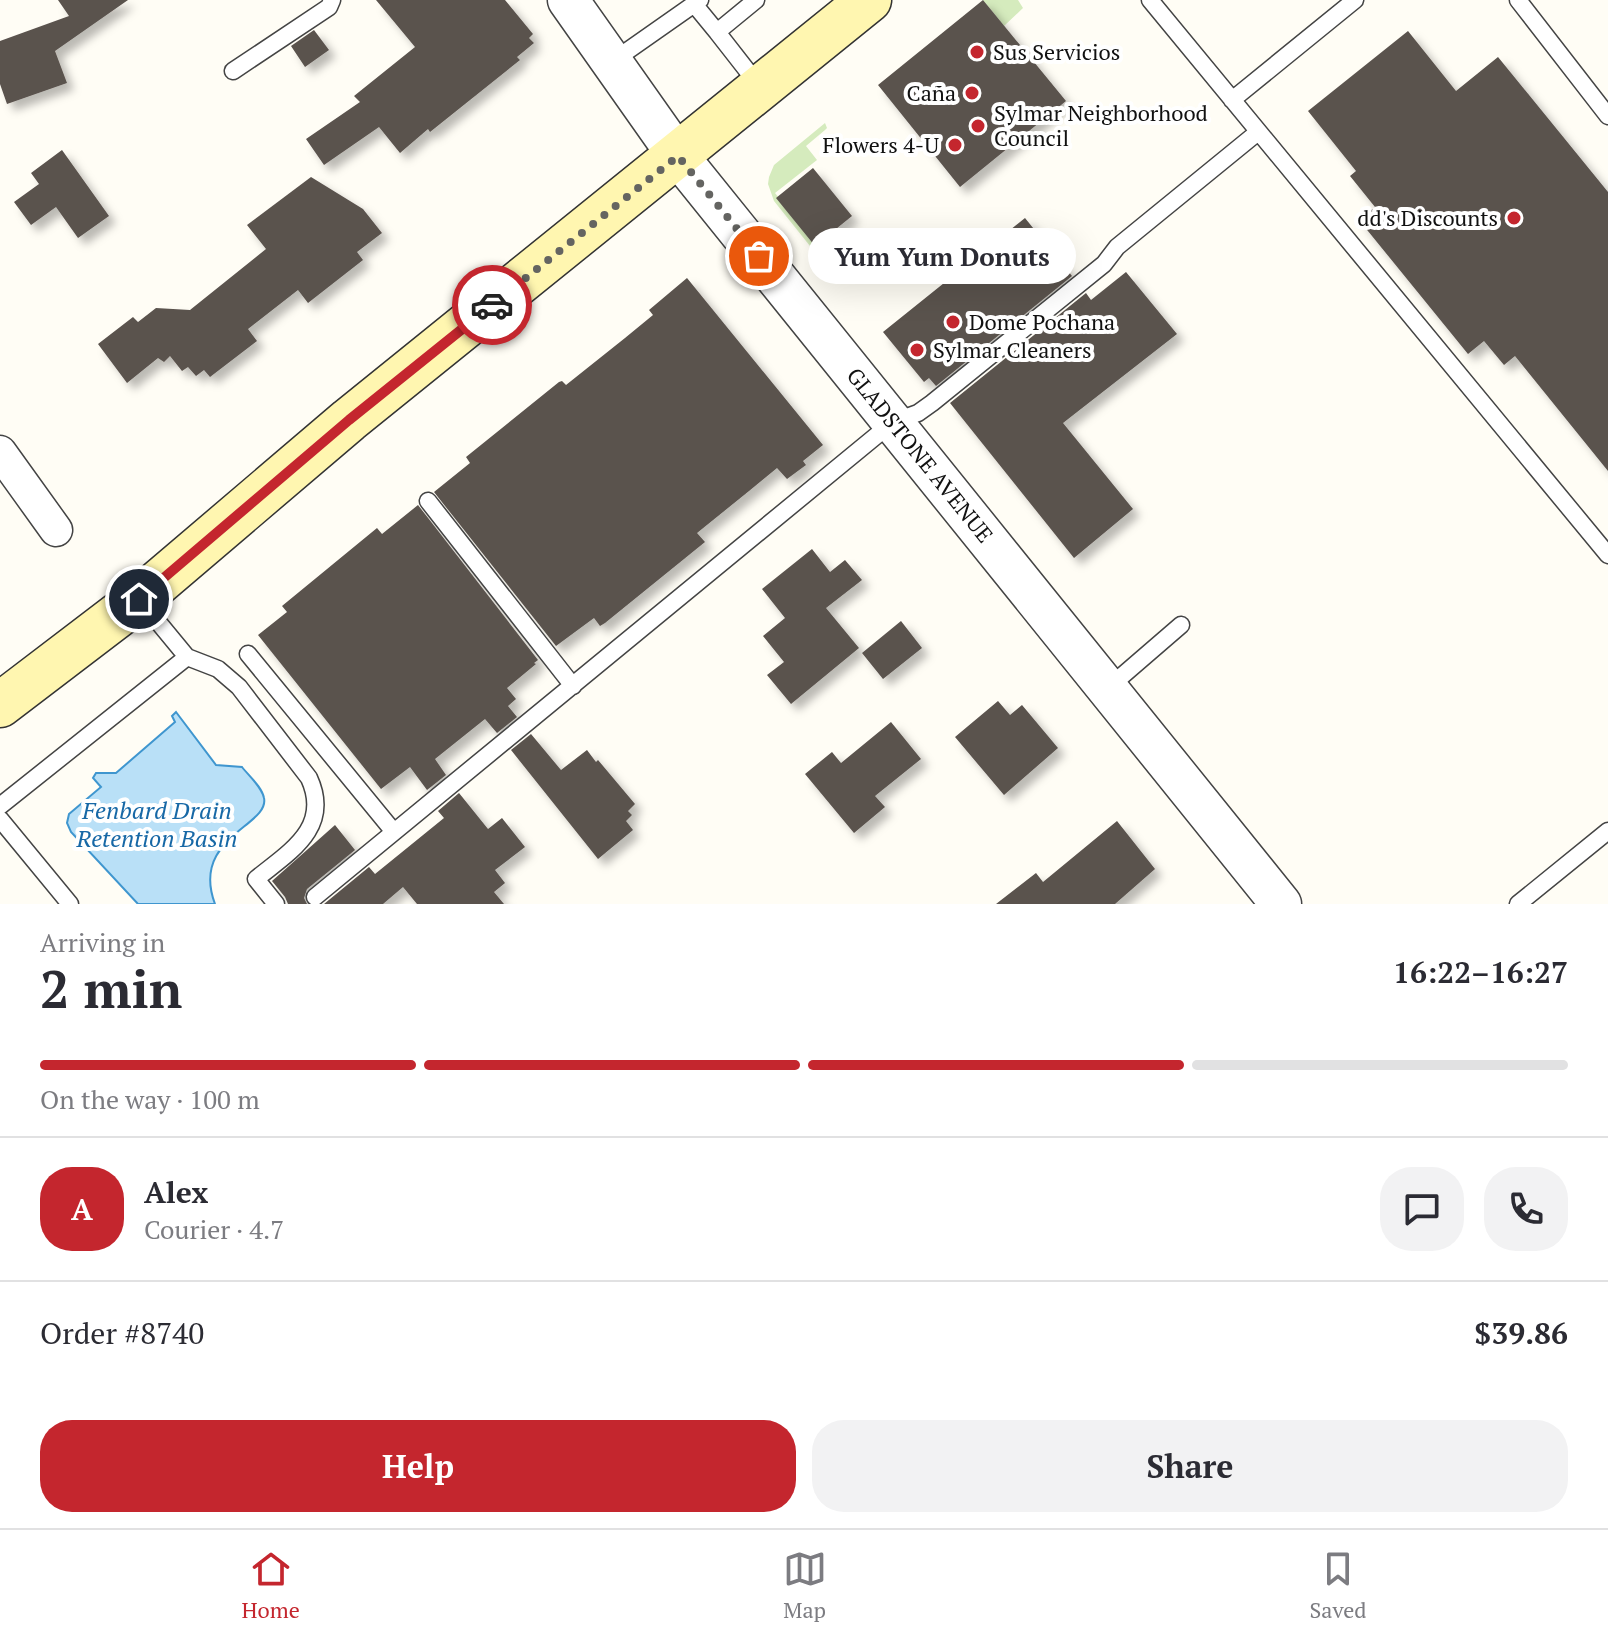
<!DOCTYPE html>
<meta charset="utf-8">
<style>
body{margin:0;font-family:"PT Serif",serif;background:#f2f2f3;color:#2b2b33;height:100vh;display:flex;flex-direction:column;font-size:30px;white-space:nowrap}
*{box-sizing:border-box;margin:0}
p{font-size:26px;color:#7c7c81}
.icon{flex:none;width:44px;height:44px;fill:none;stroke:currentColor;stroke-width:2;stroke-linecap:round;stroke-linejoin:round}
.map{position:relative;height:904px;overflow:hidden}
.sheet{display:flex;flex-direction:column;background:#fff;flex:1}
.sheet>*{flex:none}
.pin{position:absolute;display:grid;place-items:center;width:68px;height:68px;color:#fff;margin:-34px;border:4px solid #fff;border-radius:50%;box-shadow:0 2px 8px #0007}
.courier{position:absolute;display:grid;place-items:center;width:80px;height:80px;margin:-40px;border:6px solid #c4262e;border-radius:50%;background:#fff;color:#222;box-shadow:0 2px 10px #0007}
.bubble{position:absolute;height:56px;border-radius:28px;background:#fff;box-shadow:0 8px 32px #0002;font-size:26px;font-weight:700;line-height:56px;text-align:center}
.head em{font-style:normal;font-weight:700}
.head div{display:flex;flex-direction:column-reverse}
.head{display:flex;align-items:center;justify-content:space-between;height:136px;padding:0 40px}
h1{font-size:52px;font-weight:700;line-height:60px}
.bar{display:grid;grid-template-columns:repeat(4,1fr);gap:12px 8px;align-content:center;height:96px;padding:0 40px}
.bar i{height:10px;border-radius:6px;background:#e1e1e2}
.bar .on{background:#c4262e}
.bar p{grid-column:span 4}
.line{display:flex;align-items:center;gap:20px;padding:0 40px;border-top:2px solid #e1e1e2}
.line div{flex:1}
.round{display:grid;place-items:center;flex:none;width:84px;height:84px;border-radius:32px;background:#f2f2f3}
.cta{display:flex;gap:16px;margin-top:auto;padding:16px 40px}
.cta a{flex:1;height:92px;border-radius:32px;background:#c4262e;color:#fff;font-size:32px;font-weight:700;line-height:92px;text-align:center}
.cta a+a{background:#f2f2f3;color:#2b2b33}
.tab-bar{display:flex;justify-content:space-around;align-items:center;height:112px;border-top:2px solid #e1e1e2;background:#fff;font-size:22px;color:#7c7c81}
.tab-bar a{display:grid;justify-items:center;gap:4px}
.tab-bar .on{color:#c4262e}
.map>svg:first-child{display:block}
.green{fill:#d5ebbd}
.water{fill:#b9e0f7;stroke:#3f96cf;stroke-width:2}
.building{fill:#5a524d;filter:url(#shadow)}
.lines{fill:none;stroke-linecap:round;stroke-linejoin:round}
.service-casing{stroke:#444;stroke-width:19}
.minor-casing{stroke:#444;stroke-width:35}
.tertiary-casing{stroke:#444;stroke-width:43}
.secondary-casing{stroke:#333;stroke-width:47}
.service{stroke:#fff;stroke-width:16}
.minor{stroke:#fff;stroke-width:32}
.tertiary{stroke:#fff;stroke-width:40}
.secondary{stroke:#fff6b0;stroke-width:44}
.done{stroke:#646461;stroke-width:8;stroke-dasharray:0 14.4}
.route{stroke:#c4262e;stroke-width:10}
.poi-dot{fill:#c4262e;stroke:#fff;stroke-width:3}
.labels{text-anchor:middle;stroke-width:8;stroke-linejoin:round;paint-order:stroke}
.poi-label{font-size:22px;fill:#111;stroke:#fff;text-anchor:start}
.street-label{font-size:22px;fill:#111;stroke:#fff}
.water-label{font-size:24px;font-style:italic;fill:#1768a6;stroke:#fff}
</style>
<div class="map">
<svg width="1608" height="904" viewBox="0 0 1608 904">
<defs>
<filter id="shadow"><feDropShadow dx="7" dy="7" stdDeviation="4" flood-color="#0004"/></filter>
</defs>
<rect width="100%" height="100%" fill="#fffdf5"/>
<path class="green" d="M983,0H1018L1023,8L1004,26Z
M825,123L827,128L825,130L806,146L817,160L775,193L836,268L843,262L844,268L834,276L774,201L768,184L769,177L774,165Z"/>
<path class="water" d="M176,712L216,765L242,767C249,776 262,787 264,798C270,826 190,837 215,904H138L71,832L67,823L69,814L101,787L93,778L96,773H116L175,722L172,716Z"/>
<path class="building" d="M58,0H128L55,51L67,83L7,104L0,84V41L69,16Z
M376,0H505L533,34L529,38L534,43L517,57L520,60L430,132L428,129L400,153L379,127L324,165L306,139L360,102L354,96L415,47Z
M983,0L1066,101L960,187L878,85Z
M314,30L329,50L305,67L291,46Z
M1408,31L1456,91L1498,57L1608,192V471L1515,356L1504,365L1484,341L1468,354L1359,220L1375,207L1350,176L1356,171L1308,111Z
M62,150L109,216L78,238L56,207L31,225L14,202L39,184L31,173Z
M813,168L852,216L815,246L776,198Z
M311,177L363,209L382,233L357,252L363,260L308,303L298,290L248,329L257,341L210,377L204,370L196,376L188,367L182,371L170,356L164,362L158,358L127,383L98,344L133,317L138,322L156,308L190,310L266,249L247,225Z
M1025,218L1072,276L936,386L929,378L924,382L883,332Z
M1126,272L1177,334L1063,423L1133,509L1074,558L950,403L1086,293L1091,300Z
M687,278L823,445L803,461L806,465L787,479L777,468L749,491L697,533L705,542L605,623L600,626L594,618L556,646L434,492L470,463L466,457L559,382L562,381L566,385L625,338L653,315L649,310Z
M418,505L538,660L534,663L536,664L507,688L516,699L508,706L517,717L497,733L485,719L435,759L446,775L427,790L410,767L381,789L258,635L287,612L282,606L377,528L382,534Z
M812,549L830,572L845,560L862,580L826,608L859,648L791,704L767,675L784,662L763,636L785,618L762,589Z
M901,621L922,648L883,679L862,653Z
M998,701L1010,715L1022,705L1058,748L1004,795L955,737Z
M891,722L921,759L875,796L885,807L854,833L805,774L832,752L841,763Z
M531,734L561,770L587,750L596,762L598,760L635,804L628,811L632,815L626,821L633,830L598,859L511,750Z
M459,793L488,829L502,818L525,847L495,870L505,883L494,892L504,904H417L403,887L383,904H324L369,867L375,874L444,818L438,811Z
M1117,821L1155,869L1115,904H996L1036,873L1043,882Z
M335,825L355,850L307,889L304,898L307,904H288L285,897L272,881Z"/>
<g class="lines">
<g class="service-casing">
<path id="service" d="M1150,0L1608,555
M1518,0L1608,116
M694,4L717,32L760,87
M717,32L756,0
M613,61L700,0
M233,71L329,7L332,0
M1232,100L1355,0
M428,501L573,686
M140,600L187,657L218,669L239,687L309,778C332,828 289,852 256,879L276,904
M248,654L394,832
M1108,688L1181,625
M0,806L187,657
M0,819L70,904
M315,897L893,422L918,413L932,403L1104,264L1117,247L1258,132
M1518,904L1608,831"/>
</g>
<g class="minor-casing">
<path id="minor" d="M0,452L56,530"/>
</g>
<g class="tertiary-casing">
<path id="tertiary" d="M568,0L678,156L1281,904"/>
</g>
<g class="secondary-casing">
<path id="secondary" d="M0,705L139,599L349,420L869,0"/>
</g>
<use href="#service" class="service"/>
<use href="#minor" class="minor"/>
<use href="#tertiary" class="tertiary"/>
<use href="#secondary" class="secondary"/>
</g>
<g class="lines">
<path class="done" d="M492,305L678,156L759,256"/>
<path class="route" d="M139,599L349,420L492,305"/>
</g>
<g class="poi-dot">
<circle cx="977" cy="52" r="8"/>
<circle cx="972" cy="93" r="8"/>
<circle cx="978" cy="126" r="8"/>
<circle cx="955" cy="145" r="8"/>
<circle cx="1514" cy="218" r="8"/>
<circle cx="953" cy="322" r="8"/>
<circle cx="917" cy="350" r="8"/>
</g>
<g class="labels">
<g class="poi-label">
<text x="993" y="60">Sus Servicios</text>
<text x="956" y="101" text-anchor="end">Caña</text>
<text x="994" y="121">Sylmar Neighborhood<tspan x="994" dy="25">Council</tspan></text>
<text x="939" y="153" text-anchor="end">Flowers 4-U</text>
<text x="1498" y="226" text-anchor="end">dd's Discounts</text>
<text x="969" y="330">Dome Pochana</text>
<text x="933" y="358">Sylmar Cleaners</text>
</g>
<g class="street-label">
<text transform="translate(920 455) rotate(51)" y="8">GLADSTONE AVENUE</text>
</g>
<g class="water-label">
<text x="157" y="819">Fenbard Drain<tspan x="157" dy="28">Retention Basin</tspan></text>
</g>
</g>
</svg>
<div class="pin" style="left:759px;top:256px;background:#ea580c"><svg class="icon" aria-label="bag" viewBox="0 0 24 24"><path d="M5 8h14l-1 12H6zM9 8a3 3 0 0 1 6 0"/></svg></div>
<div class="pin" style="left:139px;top:599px;background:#1f2937"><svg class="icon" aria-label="home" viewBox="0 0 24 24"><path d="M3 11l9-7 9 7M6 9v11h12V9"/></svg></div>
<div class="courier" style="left:492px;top:305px"><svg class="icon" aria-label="car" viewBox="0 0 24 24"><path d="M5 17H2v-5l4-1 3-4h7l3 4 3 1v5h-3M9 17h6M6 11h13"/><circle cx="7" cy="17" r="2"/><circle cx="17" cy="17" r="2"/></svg></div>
<div class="bubble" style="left:808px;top:228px;width:268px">Yum Yum Donuts</div>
</div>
<section class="sheet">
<div class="head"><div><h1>2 min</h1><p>Arriving in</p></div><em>16:22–16:27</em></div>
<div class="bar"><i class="on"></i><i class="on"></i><i class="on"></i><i></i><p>On the way · 100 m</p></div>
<div class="line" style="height:144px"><b class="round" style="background:#c4262e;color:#fff">A</b><div><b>Alex</b><p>Courier · 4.7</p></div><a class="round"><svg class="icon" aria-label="chat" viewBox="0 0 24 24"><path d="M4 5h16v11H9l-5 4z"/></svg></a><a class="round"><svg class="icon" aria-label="phone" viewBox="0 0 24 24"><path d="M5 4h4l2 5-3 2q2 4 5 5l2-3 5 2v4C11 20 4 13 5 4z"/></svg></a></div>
<div class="line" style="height:104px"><div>Order #8740</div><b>$39.86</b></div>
<div class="cta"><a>Help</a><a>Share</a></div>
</section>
<nav class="tab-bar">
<a class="on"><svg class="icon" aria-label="home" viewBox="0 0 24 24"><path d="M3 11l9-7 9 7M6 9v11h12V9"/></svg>Home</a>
<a><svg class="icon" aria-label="map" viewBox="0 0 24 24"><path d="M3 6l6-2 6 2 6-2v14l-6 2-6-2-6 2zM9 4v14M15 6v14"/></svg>Map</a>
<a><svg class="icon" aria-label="saved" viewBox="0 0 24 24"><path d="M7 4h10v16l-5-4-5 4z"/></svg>Saved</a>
</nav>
